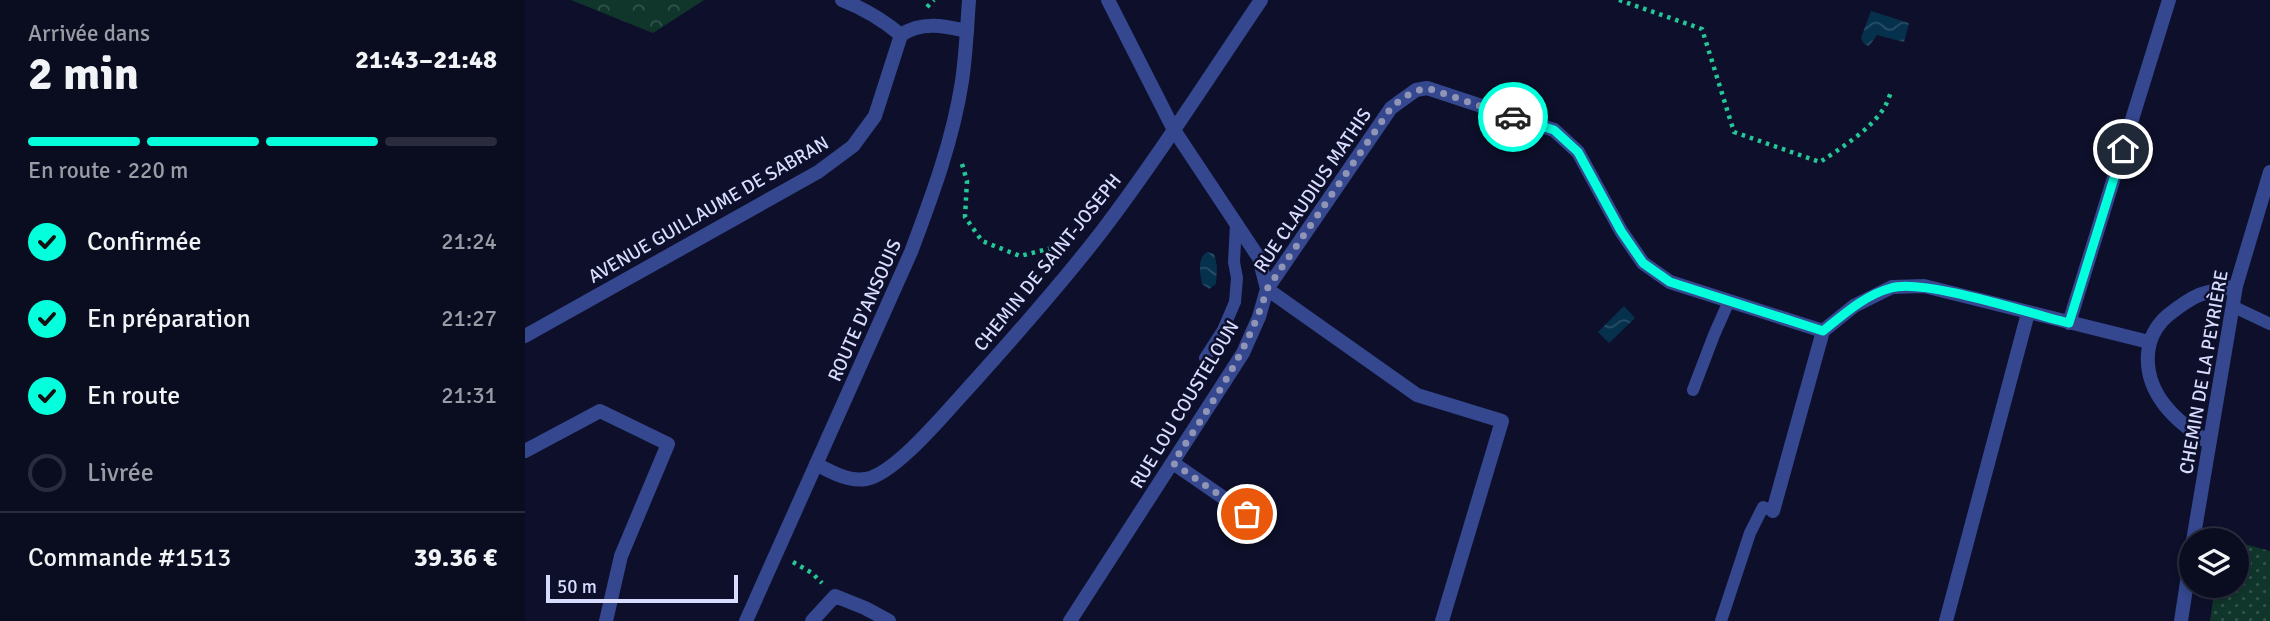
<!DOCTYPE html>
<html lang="fr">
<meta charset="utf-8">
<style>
body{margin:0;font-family:Signika,sans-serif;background:#131529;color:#f1f3f6;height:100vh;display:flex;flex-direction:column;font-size:26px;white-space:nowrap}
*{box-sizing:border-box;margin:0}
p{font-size:23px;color:#999ba5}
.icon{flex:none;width:38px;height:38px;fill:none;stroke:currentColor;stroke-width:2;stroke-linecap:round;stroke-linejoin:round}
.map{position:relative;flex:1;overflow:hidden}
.side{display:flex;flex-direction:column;background:#0a0c20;width:525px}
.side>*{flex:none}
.buttons{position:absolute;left:1654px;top:528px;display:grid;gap:14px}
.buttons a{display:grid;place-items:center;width:70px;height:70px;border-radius:50%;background:#0a0c20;box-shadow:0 4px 10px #0003,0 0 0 2px #2a2c3e;font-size:35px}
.scale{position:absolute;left:21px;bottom:18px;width:192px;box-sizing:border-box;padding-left:7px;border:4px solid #d8ddff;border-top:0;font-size:19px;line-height:24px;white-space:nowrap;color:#d8ddff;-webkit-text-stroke:5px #0e102b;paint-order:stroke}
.pin{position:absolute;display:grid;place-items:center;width:60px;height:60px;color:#fff;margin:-30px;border:4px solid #fff;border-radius:50%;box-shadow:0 2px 7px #0007}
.courier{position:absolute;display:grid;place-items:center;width:70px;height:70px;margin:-35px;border:5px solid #04ffdc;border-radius:50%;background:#fff;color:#222;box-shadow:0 2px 9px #0007}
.overview em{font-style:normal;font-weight:700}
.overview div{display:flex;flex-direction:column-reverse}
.overview{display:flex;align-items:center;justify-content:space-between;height:119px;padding:0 28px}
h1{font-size:46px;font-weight:700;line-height:52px}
.bar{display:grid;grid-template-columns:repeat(4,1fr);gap:10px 7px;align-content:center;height:84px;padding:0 28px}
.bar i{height:9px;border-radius:5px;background:#2a2c3e}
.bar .selected{background:#04ffdc}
.bar p{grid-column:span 4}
.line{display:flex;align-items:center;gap:18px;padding:0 28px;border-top:2px solid #2a2c3e}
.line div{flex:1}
ol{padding:0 28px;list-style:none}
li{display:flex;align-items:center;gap:21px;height:77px}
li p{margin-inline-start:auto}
li .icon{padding:7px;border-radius:50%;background:#04ffdc;color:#111;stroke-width:4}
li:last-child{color:#999ba5}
li i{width:38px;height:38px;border:4px solid #2a2c3e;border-radius:50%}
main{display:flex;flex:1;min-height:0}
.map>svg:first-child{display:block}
.grass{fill:url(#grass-dots)}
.forest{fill:url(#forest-crowns)}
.water{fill:url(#water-waves)}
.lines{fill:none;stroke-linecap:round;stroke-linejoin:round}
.path{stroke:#23c896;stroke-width:4.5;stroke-dasharray:3.5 5;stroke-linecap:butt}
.service{stroke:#34478f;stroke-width:12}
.minor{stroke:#34478f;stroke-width:14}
.tertiary{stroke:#34478f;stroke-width:14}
.done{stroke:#9195b5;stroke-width:7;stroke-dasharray:0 12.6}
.route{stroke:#04ffdc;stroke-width:9}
.labels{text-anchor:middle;stroke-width:5;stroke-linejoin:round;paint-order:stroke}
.street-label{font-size:19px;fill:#d8ddff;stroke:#0e102b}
</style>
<main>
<section class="side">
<div class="overview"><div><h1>2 min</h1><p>Arrivée dans</p></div><em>21:43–21:48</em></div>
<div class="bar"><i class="selected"></i><i class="selected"></i><i class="selected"></i><i></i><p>En route · 220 m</p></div>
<ol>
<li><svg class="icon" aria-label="check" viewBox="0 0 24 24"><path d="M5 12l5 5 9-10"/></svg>Confirmée<p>21:24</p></li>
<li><svg class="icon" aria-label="check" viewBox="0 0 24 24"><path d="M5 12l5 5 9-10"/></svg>En préparation<p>21:27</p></li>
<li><svg class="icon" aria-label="check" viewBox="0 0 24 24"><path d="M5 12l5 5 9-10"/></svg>En route<p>21:31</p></li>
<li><i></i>Livrée</li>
</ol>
<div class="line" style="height:91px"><div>Commande #1513</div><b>39.36 €</b></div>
</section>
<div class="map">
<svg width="1745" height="621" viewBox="0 0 1745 621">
<defs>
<pattern id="grass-dots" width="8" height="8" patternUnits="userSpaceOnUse" patternTransform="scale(1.75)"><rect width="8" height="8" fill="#10362b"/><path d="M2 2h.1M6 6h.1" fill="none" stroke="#32534b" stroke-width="1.8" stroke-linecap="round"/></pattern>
<pattern id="forest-crowns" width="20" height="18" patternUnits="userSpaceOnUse" patternTransform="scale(1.75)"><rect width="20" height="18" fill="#10362b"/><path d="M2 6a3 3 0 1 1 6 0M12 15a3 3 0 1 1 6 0" fill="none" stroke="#32534b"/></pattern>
<pattern id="water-waves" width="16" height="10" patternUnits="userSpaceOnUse" patternTransform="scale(1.75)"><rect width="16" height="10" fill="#05314d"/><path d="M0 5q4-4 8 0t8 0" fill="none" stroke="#294e68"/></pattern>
</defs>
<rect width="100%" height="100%" fill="#0e102b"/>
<path class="grass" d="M1712,542L1745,551V621H1685L1690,586H1712Z"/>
<path class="forest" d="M46,0H179L128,33Z"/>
<path class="water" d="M1346,11L1384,23L1379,42L1352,35L1344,46L1339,44L1336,38Z
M682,252L689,254L692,266L691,284L684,289L677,284C675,274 672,258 682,252Z
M1099,306L1110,318L1084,343L1073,332Z"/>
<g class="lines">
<path class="path" d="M1094,0L1177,29L1209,132L1295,162C1315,149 1344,130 1357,111C1362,105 1364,96 1367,90
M402,7L409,0
M437,164L442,181L440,217L457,241L495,256L539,245
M268,562L287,573L297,583"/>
<path class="service" d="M1707,306L1745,324
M680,358L698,330L710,302L712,278L709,262L711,224
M1168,390L1189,335L1204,301
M1196,621L1225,533L1238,507L1248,511"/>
<path class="minor" d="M317,0C340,9 358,20 376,35
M1544,323L1644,0
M0,336L293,172L328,146L350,116L376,35C397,21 419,26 442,31
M1684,443C1652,422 1620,395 1623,354C1624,339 1631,326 1642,316C1652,308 1662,300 1674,295C1686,291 1699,289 1711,286
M0,451L75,411L143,444L96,556L81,621
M648,463L741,527
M291,464C306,472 324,482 341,479C369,474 416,418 436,396C484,343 533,288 577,231C633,157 684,77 736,0
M1248,511L1298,331
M1668,541L1711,286L1745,172
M287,621L310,596L340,608L364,621
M545,621L718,353L734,317L742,289L734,258L649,130L583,0
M917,621L977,421L892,395L742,289L866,108L891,90L902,88L1029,130L1053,152L1096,231L1118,263L1145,282L1298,331L1329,306L1367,287L1399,286L1624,342
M1421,621L1503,313
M1656,621L1666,556"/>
<path class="tertiary" d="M221,621L386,252C407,196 428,140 437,81C441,54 442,27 444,0"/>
</g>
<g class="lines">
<path class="done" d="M722,514L648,463C684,407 723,353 742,289L866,108C877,98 887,91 902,88L988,117"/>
<path class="route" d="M988,117L1029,130L1053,152L1096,231L1118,263L1145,282L1298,331C1319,314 1340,295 1366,288C1399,278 1506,314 1544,323L1598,149"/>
</g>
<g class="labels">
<g class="street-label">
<text transform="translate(787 190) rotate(-56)" y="7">RUE CLAUDIUS MATHIS</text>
<text transform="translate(183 209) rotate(-30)" y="7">AVENUE GUILLAUME DE SABRAN</text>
<text transform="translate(522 262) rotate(-51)" y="7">CHEMIN DE SAINT-JOSEPH</text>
<text transform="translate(339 310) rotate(-66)" y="7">ROUTE D'ANSOUIS</text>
<text transform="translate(1678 372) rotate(-80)" y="7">CHEMIN DE LA PEYRIÈRE</text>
<text transform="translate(659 404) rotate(-59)" y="7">RUE LOU COUSTELOUN</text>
</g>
</g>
</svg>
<div class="buttons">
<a><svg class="icon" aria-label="layers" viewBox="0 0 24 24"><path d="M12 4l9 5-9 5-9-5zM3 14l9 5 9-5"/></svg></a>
</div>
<div class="scale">50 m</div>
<div class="pin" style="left:722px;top:514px;background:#ea580c"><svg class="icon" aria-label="bag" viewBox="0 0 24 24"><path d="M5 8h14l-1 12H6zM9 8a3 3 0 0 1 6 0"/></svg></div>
<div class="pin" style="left:1598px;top:149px;background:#1f2937"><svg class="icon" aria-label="home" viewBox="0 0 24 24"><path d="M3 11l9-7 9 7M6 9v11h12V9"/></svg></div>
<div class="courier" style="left:988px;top:117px"><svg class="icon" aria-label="car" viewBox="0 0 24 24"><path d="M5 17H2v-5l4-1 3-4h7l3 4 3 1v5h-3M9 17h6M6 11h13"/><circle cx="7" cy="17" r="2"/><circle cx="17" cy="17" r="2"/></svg></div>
</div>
</main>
